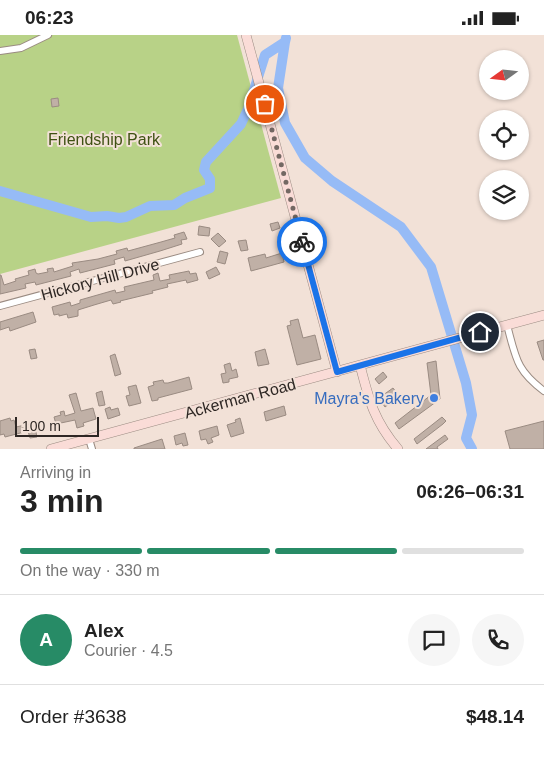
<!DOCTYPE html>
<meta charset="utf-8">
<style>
body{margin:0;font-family:Helvetica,sans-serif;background:#f6f6f6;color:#222;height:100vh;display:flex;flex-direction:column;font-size:19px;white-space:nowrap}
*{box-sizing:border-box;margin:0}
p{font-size:16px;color:#767676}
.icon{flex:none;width:28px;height:28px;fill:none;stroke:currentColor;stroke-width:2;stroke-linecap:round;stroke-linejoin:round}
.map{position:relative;height:414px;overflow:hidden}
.drawer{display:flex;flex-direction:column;background:#fff;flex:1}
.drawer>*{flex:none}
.needle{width:32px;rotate:255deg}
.fabs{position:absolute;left:479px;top:15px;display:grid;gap:10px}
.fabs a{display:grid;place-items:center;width:50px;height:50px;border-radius:50%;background:#fff;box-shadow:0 1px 4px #0004;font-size:25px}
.scale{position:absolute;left:15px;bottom:12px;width:84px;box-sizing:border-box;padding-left:5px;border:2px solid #2e2724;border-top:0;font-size:14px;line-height:18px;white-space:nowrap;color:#2e2724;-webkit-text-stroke:4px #f2e1d7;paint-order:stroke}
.pin{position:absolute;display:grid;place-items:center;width:42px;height:42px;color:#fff;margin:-21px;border:2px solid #fff;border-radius:50%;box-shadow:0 1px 5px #0007}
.courier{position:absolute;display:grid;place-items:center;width:50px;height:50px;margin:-25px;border:4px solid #1a73e8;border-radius:50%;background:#fff;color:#222;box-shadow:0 1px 6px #0007}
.headline em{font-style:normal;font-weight:600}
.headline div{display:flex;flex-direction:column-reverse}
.headline{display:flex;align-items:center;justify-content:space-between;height:85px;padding:0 20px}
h1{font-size:32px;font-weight:600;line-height:38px}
.bar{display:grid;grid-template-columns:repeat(4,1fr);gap:8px 5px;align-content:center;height:60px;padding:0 20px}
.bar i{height:6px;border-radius:4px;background:#e0e0e0}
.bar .active{background:#278b66}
.bar p{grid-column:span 4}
.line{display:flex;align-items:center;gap:12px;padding:0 20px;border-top:1px solid #e0e0e0}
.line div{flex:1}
.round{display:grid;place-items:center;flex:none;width:52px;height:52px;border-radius:26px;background:#f6f6f6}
.status{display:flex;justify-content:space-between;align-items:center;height:35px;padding:0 25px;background:#fff;direction:ltr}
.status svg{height:14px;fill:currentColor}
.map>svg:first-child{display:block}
.green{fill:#b8d287}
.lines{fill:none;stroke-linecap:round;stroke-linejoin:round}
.river{stroke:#96bbf6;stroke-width:10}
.building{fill:#c0b0a6;stroke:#9a8b82}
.street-casing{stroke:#9a8b82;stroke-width:8}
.secondary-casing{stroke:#9a8b82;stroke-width:10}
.street{stroke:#fff;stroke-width:6}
.secondary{stroke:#fadcd7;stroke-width:9}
.done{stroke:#736863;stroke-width:5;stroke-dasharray:0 9}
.route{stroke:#1a73e8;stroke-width:6}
.shop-dot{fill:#3f7fe0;stroke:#f2e1d7;stroke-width:2}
.labels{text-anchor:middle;stroke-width:4;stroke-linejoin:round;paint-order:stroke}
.park-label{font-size:16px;fill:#3f5113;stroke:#f2e1d7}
.street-label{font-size:16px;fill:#2e2724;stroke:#f2e1d7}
.shop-label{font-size:16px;fill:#366cbe;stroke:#f2e1d7;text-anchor:end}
</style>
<div class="status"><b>06:23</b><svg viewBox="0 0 49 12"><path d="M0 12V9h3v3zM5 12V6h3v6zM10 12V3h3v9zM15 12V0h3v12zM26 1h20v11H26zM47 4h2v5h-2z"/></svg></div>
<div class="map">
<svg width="544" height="414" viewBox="0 0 544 414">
<rect width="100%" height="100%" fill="#f2e1d7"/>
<path class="green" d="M0,0H237L281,163L0,239Z"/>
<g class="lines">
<path class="river" d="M285,7L278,53L285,88L305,123L332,146L401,192L431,232L466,348L472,380L466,403L472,414
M0,156L91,182L107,181L119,183L126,182L150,171L174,170L185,163L210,153V144L204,135L206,127L241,89L248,74L265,20L285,7L286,3"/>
</g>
<path class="building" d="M58,63L59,71L52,72L51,64Z
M278,187L280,193L272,196L270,189Z
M199,191L210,193L209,201L198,200Z
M184,197L187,204L181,205L182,209L160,216L125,226L124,222L114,225L115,229L80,238L79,234L70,237L71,241L36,250L35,247L25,249L26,253L0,259V240H1L4,250L16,246L15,244L29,240L28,236L35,234L36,238L38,239L48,237L47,234L53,233L54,237L73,231L72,228L98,224L117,219L116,216L127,213L128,216L161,207L175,203L174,200Z
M218,198L226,206L219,212L211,204Z
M246,205L248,215L241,216L238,206Z
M220,216L228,218L225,229L217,227Z
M282,218L284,227L251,236L248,223L265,219L266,223Z
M216,232L220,239L209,244L206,237Z
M189,236L190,239L196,238L198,245L187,248L186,245L167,249L168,252L152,256L153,258L120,266L121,267L113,269L111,265L94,270L78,275V281L68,283L67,279L59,281V279L54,280L52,272L70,267L71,271L80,268V265L115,255L116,258L125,256L124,252L154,245L153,240L158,238L160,246L170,244L169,240Z
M33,277L36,287L10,296L9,292L0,295V287Z
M298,284L303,303L315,300L321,324L297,330L287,291L291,290L290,286Z
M544,305V325H543L537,307Z
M35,314L37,323L31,324L29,315Z
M265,314L269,329L258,331L255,317Z
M115,319L121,339L115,341L110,321Z
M436,326L440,364L399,394L395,388L431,360L427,328Z
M230,328L232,336L236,334L238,342L229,344V347L223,348L221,339L226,338L224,330Z
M383,337L387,342L379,349L375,344Z
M189,342L192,354L158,363V365L152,366L148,352L154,350L153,347L163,345L164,348H168Z
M136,350L141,368L129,371L126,361L130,360L128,352Z
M393,353L399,361L385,372L379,363Z
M102,356L105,370L99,371L96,358Z
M76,358L81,376L93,373L96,384L83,388L84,391L77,393L75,385L56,389L54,382L61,380L60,377L64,376L65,381L75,378L69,360Z
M284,371L286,380L266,386L264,377Z
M110,372L111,375L118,373L120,380L108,384L105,374Z
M442,382L446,386L443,389L417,409L414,404Z
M10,383L11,386L14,385L16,392L34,388L37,402L30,403L28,396L5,402L4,399L0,400V386Z
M240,383L244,398L231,402L227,390L236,387L235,385Z
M544,386V414H510L505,396Z
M217,391L219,400L211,403L213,407L208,409L206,404L201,405L199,396Z
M185,398L188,410L183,411L182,408L176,410L174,401Z
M445,400L448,404L437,412L438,414H426Z
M162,404L165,414H134V413Z"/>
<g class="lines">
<g class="street-casing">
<path id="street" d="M0,16L21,13L48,0
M0,271L200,217
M507,290C516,323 516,335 544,356
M89,404L92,414"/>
</g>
<g class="secondary-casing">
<path id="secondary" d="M246,0L337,337
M360,330C369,365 374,386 398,414
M51,414L544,280"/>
</g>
<use href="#street" class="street"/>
<use href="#secondary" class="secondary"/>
</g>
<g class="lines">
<path class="done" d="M265,69L302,207"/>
<path class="route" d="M302,207L337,337L480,297"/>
</g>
<circle class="shop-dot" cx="434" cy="363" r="5"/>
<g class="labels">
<g class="park-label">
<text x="104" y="110">Friendship Park</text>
</g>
<g class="street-label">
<text transform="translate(100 244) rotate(-15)" y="6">Hickory Hill Drive</text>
<text transform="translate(240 363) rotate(-15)" y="6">Ackerman Road</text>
</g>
<g class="shop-label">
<text x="424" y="369">Mayra's Bakery</text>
</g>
</g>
</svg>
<div class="fabs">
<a><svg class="needle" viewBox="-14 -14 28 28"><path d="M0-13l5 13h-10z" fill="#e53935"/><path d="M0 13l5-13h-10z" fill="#767676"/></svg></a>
<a><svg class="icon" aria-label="locate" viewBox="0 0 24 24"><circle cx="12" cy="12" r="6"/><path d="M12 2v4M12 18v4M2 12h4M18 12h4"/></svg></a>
<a><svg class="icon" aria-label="layers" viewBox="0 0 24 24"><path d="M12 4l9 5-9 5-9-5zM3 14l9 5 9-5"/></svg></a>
</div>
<div class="scale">100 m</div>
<div class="pin" style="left:265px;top:69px;background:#ea580c"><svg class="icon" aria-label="bag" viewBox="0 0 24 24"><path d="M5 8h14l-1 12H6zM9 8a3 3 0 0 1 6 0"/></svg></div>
<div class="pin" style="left:480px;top:297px;background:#1f2937"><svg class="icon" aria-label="home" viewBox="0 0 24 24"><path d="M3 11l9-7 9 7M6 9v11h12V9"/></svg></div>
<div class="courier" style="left:302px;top:207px"><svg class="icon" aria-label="bike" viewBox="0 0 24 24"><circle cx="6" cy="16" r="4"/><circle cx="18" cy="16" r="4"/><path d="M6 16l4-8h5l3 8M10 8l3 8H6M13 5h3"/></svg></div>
</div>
<section class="drawer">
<div class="headline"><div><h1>3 min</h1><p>Arriving in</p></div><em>06:26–06:31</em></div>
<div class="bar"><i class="active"></i><i class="active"></i><i class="active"></i><i></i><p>On the way · 330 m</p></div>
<div class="line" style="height:90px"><b class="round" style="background:#278b66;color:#fff">A</b><div><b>Alex</b><p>Courier · 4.5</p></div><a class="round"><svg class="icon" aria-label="chat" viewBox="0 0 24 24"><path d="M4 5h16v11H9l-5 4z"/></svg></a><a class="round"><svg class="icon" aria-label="phone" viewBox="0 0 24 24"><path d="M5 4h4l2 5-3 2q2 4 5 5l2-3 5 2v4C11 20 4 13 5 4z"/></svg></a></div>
<div class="line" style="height:65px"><div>Order #3638</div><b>$48.14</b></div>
</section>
